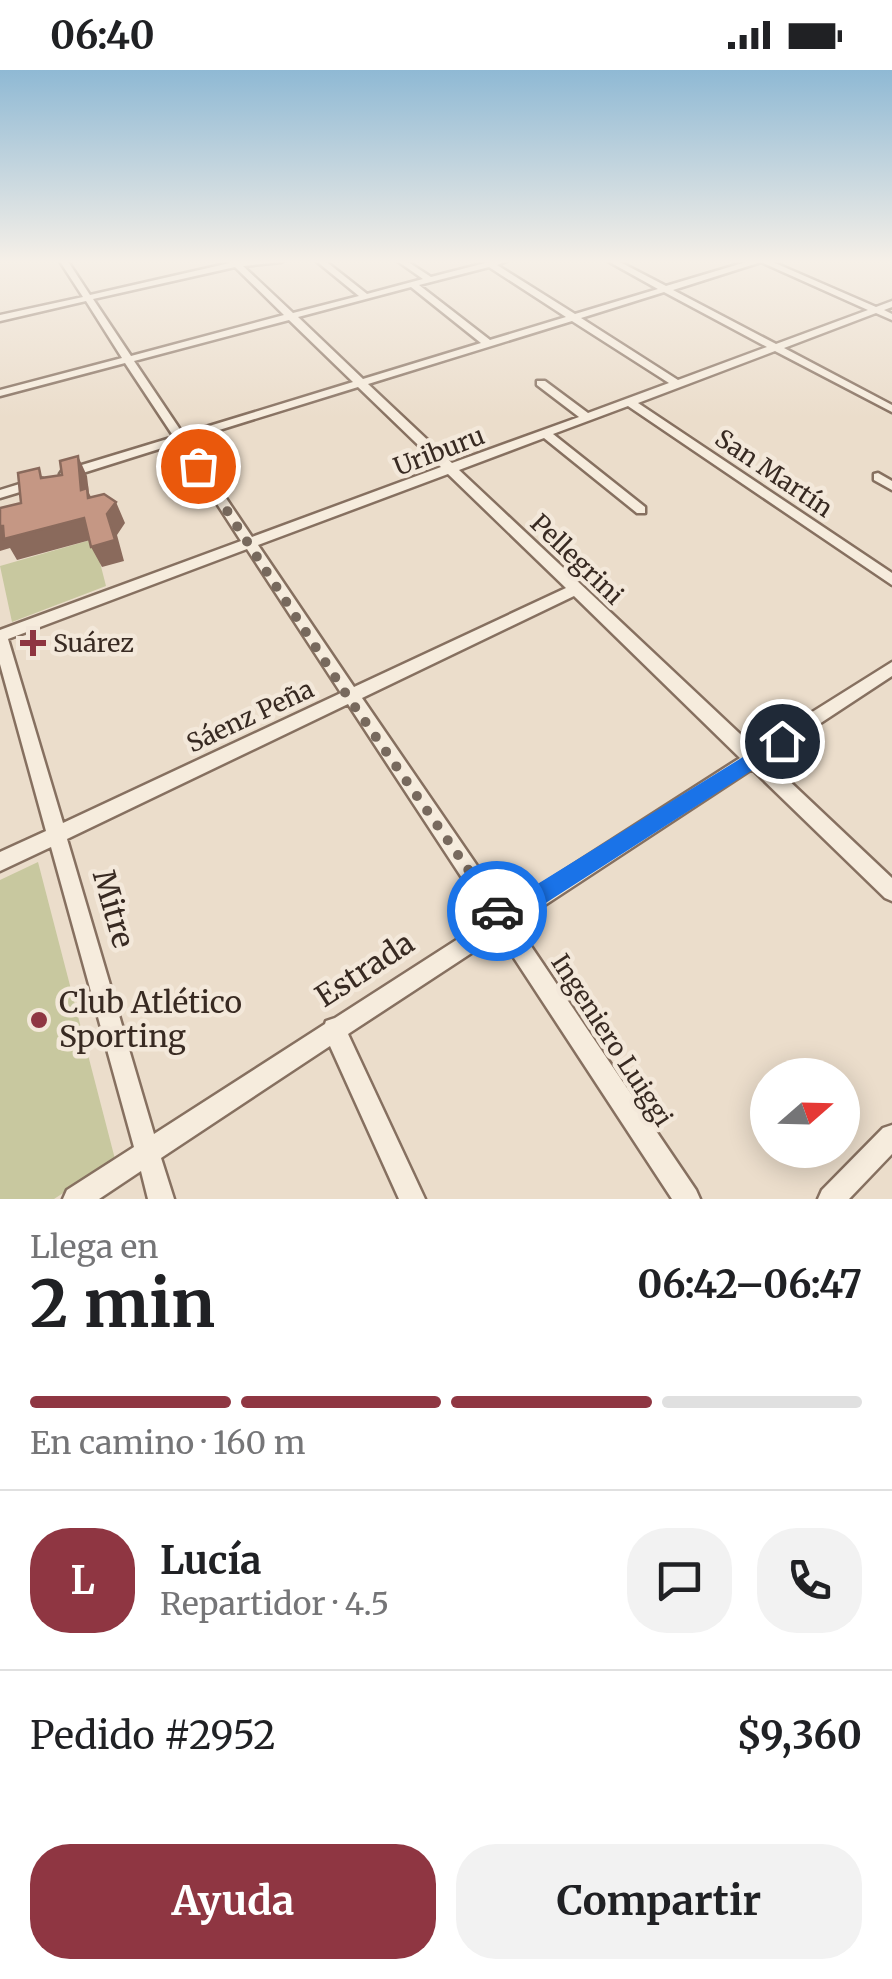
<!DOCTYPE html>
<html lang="es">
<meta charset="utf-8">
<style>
body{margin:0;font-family:Merriweather,serif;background:#f2f2f2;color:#202124;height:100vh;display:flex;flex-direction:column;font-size:38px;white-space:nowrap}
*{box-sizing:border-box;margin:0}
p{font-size:32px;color:#757577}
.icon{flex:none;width:55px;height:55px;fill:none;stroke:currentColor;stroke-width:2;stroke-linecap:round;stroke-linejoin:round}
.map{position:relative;height:1129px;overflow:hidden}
.side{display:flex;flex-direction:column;background:#fff;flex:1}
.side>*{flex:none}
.needle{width:65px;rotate:70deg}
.fabs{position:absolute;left:750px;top:988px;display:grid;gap:20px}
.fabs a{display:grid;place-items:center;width:110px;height:110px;border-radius:50%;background:#fff;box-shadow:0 5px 25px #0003;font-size:50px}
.pin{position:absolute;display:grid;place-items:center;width:85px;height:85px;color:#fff;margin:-42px;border:5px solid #fff;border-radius:50%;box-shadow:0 2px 10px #0007}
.courier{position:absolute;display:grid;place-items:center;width:100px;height:100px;margin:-50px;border:8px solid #1a73e8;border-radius:50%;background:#fff;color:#222;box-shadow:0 2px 12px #0007}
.overview em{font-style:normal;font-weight:700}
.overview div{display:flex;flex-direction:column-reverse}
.overview{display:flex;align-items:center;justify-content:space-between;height:170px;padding:0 30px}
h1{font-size:65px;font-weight:700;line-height:75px}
.bar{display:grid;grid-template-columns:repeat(4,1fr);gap:15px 10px;align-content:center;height:120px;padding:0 30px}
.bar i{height:12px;border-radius:8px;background:#e0e0e0}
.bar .current{background:#8f3642}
.bar p{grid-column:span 4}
.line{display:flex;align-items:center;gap:25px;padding:0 30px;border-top:2px solid #e0e0e0}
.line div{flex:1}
.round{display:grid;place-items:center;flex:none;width:105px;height:105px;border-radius:40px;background:#f2f2f2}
.action{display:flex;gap:20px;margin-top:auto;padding:20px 30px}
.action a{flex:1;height:115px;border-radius:40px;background:#8f3642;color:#fff;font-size:40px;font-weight:700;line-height:115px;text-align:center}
.action a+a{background:#f2f2f2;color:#202124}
.status{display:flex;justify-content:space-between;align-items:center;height:70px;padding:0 50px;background:#fff;direction:ltr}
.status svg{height:28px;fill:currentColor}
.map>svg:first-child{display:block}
.green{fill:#c8c89f}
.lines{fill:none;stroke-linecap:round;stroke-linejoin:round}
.street-casing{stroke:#867060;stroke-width:5}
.street{fill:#f6ecdd;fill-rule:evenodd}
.shaded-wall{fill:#8a6a5c}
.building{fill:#c59784;stroke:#8a6a5c;stroke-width:2.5}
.route{fill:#1a73e8}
.done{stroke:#77695d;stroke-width:10;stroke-dasharray:0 18}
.poi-dot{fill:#8f3642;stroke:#f3e8da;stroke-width:4}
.labels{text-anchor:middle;stroke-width:9;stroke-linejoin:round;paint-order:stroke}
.street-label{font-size:25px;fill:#382a22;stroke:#f3e8da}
.poi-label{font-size:25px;fill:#382a22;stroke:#f3e8da;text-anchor:start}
.near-street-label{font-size:30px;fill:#382a22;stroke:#f3e8da}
.near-poi-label{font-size:30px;fill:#382a22;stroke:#f3e8da;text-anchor:start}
</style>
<div class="status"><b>06:40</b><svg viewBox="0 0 49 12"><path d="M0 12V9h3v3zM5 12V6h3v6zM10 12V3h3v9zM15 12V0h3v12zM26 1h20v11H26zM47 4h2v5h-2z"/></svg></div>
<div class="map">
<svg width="892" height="1129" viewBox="0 0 892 1129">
<rect width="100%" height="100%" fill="#ebddcb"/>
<path class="green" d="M94,469L106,516L12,552L0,496Z
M38,792L115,1089L54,1129H0V810Z"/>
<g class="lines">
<g class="street-casing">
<path id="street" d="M59,190H67L90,225L230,193L228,190H285L281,192L243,196L293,243L359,226L315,190H324L367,224L423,209L396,190H405L431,207L497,190H509L497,195L575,244L658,219L606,190H616L666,216L753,190H768L876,237L892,231V237L884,240L892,244V250L876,243L784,278L892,335V342L775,281L638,333L892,503V515L628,336L553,364L645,437V443H637L544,368L459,400L755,678L892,592V606L766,689L892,808V831L885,828L752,699L516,854L696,1120L700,1129H672L499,865L348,964L425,1129H399L330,976L161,1088L174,1129H148L141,1101L99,1129H63L67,1120L134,1077L51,777L0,801V782L46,761L0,594V560L241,471L178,373L70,407L66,408L60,404L62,401L174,367L125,293L0,326V320L122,288L86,231L0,251V245L83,227ZM761,192L868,240L776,274L673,220ZM235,197L284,245L131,286L93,229ZM489,197L566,247L490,270L419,215ZM411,217L481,273L363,309L298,247ZM664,222L767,277L678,310L581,248ZM289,250L353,312L183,364L134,291ZM572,251L669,313L588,343L545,311H537V315L579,347L452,393L368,314ZM358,317L441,397L252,467L187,370ZM448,404L566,518L354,617L258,475ZM247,479L341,623L63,753L8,569ZM574,526L740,688L506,838L362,628ZM348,634L489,849L335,948L326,951L325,954L154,1064L67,769Z
M878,403L892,411V420L874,410V404Z
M39,408L43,409V415L0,428V420Z
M892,1055V1084L849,1129H818L822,1120L883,1058Z"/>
</g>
<use href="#street" class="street"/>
</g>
<path class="shaded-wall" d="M78,386L87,406L89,423L97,439L81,420Z
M116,432L125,453L117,465L124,491L102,497L91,477L107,444Z
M84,448L94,469L17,490L10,478L0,481V456Z"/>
<path class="building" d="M78,386L81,420L87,418L88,428L104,424L116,432L107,444L115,470L91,477L84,448L4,469L3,456H0V438L21,433L18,403L39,398L41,408L62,405L60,391Z"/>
<linearGradient id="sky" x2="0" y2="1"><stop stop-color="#8fb9d4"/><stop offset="0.55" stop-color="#f6f0e8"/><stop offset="1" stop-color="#f6f0e8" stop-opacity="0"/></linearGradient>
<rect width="892" height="348" fill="url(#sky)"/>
<path class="route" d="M782,663L791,671L788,677L510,856L502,859L489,848V833L497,830L505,834Z"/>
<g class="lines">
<path class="done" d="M198,396L348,627L497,841"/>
</g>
<g class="poi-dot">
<path d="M28 558h10v10h10v10h-10v10h-10v-10h-10v-10h10z"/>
<circle cx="39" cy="950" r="10"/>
</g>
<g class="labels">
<g class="street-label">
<text transform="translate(439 381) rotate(-21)" y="9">Uriburu</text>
<text transform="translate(774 403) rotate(34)" y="9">San Martín</text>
<text transform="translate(577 489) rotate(44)" y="9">Pellegrini</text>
<text transform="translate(250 646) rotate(-25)" y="9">Sáenz Peña</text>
<text transform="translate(612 970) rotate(57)" y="9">Ingeniero Luiggi</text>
</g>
<g class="poi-label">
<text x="53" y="582">Suárez</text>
</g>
<g class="near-street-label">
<text transform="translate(113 839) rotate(74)" y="10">Mitre</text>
<text transform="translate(365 900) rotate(-33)" y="10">Estrada</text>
</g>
<g class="near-poi-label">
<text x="59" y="943">Club Atlético<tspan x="59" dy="34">Sporting</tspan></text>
</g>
</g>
</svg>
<div class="fabs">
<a><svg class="needle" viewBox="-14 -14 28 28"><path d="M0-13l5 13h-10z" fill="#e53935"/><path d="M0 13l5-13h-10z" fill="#757577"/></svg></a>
</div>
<div class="pin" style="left:198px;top:396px;background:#ea580c"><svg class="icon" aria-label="bag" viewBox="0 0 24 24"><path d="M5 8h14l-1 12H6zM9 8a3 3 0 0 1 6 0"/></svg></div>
<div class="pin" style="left:782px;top:671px;background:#1f2937"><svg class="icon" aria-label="home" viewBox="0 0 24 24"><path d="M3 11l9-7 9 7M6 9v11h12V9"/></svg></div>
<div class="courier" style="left:497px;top:841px"><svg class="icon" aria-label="car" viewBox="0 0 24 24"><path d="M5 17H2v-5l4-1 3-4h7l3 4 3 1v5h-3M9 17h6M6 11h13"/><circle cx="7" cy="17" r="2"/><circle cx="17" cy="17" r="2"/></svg></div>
</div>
<section class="side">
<div class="overview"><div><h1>2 min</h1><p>Llega en</p></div><em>06:42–06:47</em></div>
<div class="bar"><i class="current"></i><i class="current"></i><i class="current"></i><i></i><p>En camino · 160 m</p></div>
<div class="line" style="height:180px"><b class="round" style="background:#8f3642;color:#fff">L</b><div><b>Lucía</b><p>Repartidor · 4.5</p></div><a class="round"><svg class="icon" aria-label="chat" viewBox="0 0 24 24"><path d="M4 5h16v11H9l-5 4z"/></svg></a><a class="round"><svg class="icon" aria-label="phone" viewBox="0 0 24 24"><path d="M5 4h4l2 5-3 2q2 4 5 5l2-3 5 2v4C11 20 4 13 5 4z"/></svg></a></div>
<div class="line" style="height:130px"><div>Pedido #2952</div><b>$9,360</b></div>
<div class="action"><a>Ayuda</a><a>Compartir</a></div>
</section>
